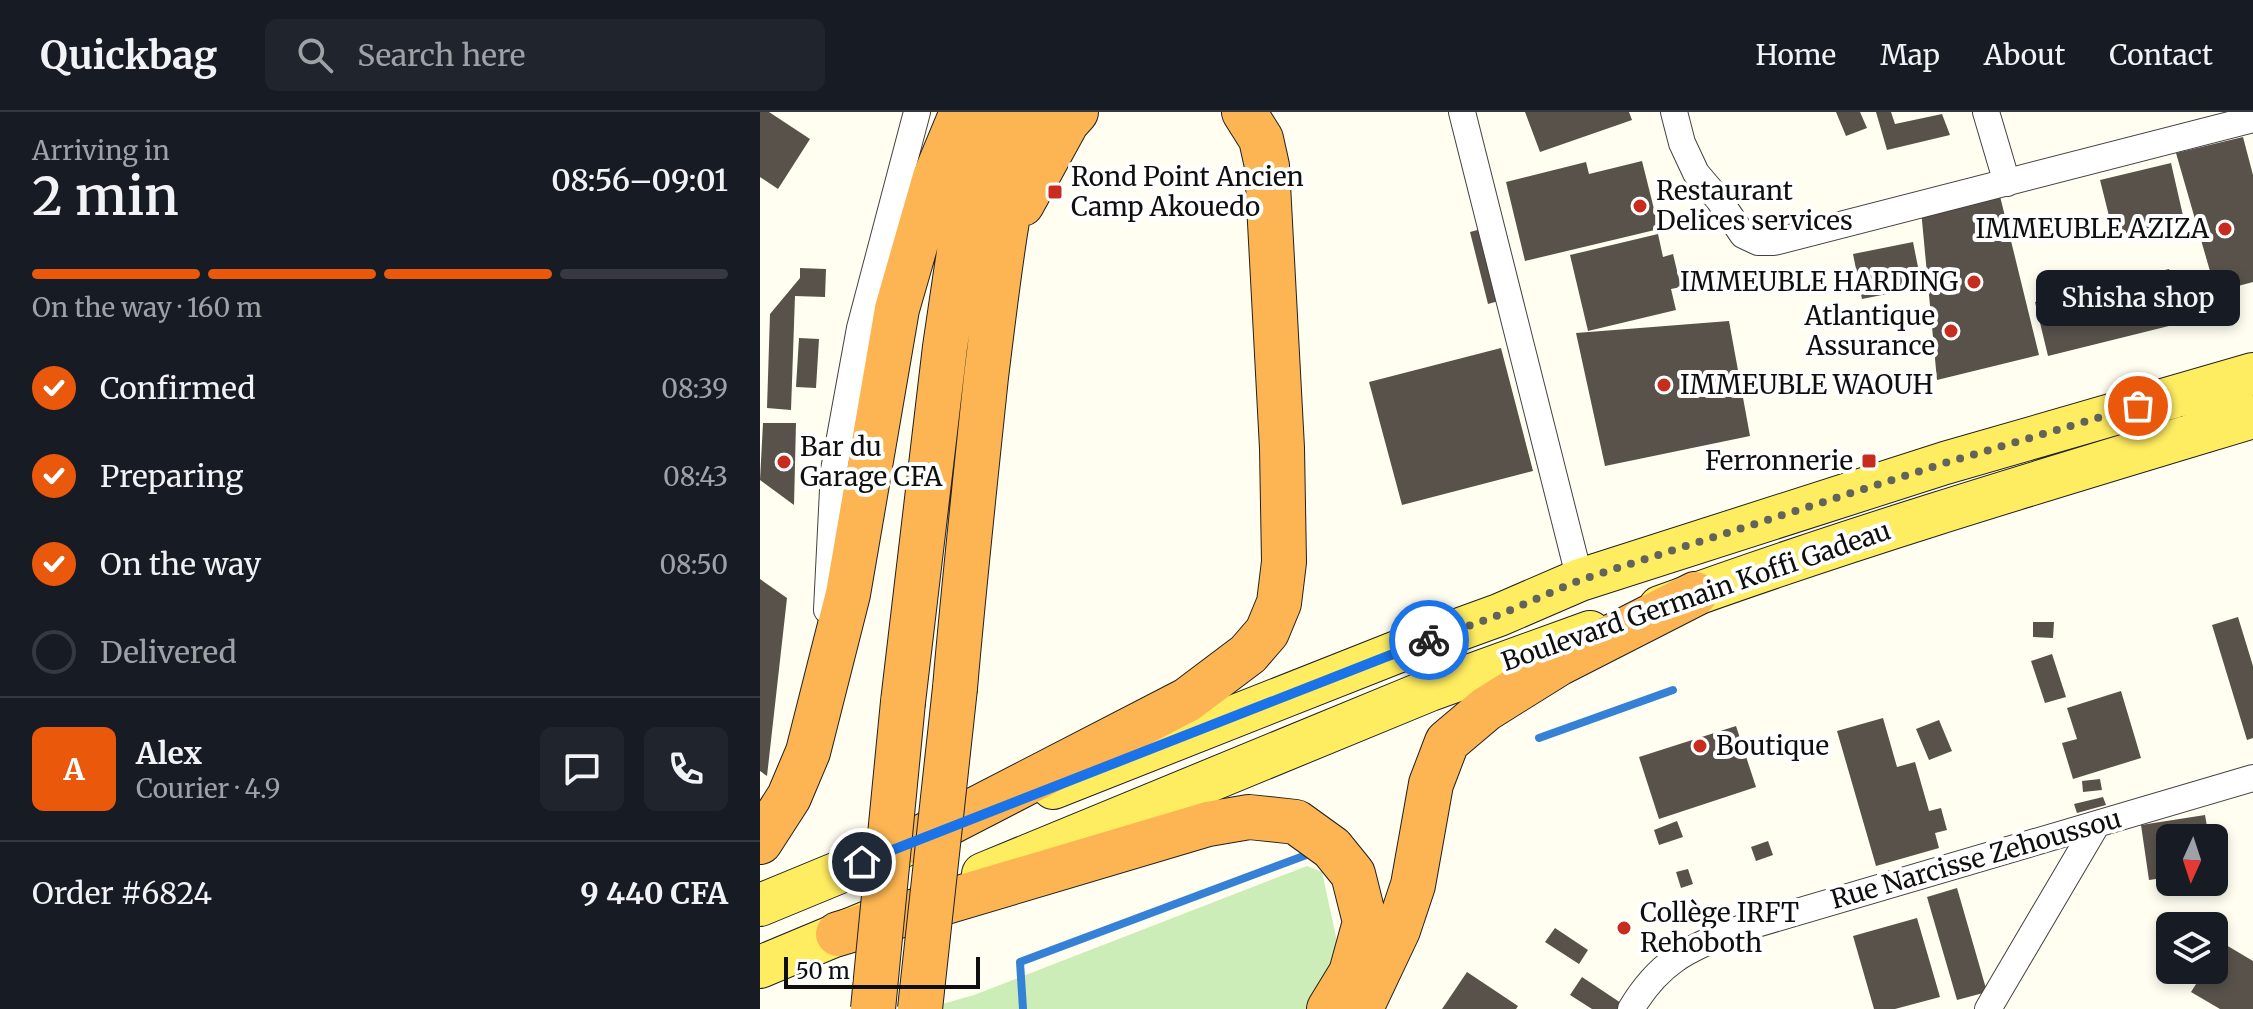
<!DOCTYPE html>
<meta charset="utf-8">
<style>
body{margin:0;font-family:Merriweather,serif;background:#20242c;color:#f1f3f6;height:100vh;display:flex;flex-direction:column;font-size:30px;white-space:nowrap}
*{box-sizing:border-box;margin:0}
p{font-size:26px;color:#9ea1a6}
.icon{flex:none;width:44px;height:44px;fill:none;stroke:currentColor;stroke-width:2;stroke-linecap:round;stroke-linejoin:round}
.map{position:relative;flex:1;overflow:hidden}
.side{display:flex;flex-direction:column;background:#171b24;width:760px}
.side>*{flex:none}
.needle{width:52px;rotate:183deg}
.buttons{position:absolute;left:1396px;top:712px;display:grid;gap:16px}
.buttons a{display:grid;place-items:center;width:72px;height:72px;border-radius:12px;background:#171b24;box-shadow:0 4px 12px #0003;font-size:40px}
.scale{position:absolute;left:24px;bottom:20px;width:196px;box-sizing:border-box;padding-left:8px;border:4px solid #0f0f0f;border-top:0;font-size:22px;line-height:28px;white-space:nowrap;color:#0f0f0f;-webkit-text-stroke:6px #fff;paint-order:stroke}
.pin{position:absolute;display:grid;place-items:center;width:68px;height:68px;color:#fff;margin:-34px;border:4px solid #fff;border-radius:50%;box-shadow:0 2px 8px #0007}
.courier{position:absolute;display:grid;place-items:center;width:80px;height:80px;margin:-40px;border:6px solid #1a73e8;border-radius:50%;background:#fff;color:#222;box-shadow:0 2px 10px #0007}
.bubble{position:absolute;height:56px;border-radius:12px;background:#171b24;box-shadow:0 4px 12px #0003;font-size:26px;font-weight:600;line-height:56px;text-align:center}
.summary em{font-style:normal;font-weight:600}
.summary div{display:flex;flex-direction:column-reverse}
.summary{display:flex;align-items:center;justify-content:space-between;height:136px;padding:0 32px}
h1{font-size:52px;font-weight:600;line-height:60px}
.bar{display:grid;grid-template-columns:repeat(4,1fr);gap:12px 8px;align-content:center;height:96px;padding:0 32px}
.bar i{height:10px;border-radius:6px;background:#363941}
.bar .active{background:#ea580c}
.bar p{grid-column:span 4}
.line{display:flex;align-items:center;gap:20px;padding:0 32px;border-top:2px solid #363941}
.line div{flex:1}
.round{display:grid;place-items:center;flex:none;width:84px;height:84px;border-radius:12px;background:#20242c}
ol{padding:0 32px;list-style:none}
li{display:flex;align-items:center;gap:24px;height:88px}
li p{margin-inline-start:auto}
li .icon{padding:8px;border-radius:50%;background:#ea580c;color:#fff;stroke-width:4}
li:last-child{color:#9ea1a6}
li i{width:44px;height:44px;border:4px solid #363941;border-radius:50%}
header{display:flex;align-items:center;gap:48px;box-sizing:border-box;height:112px;padding:0 40px;background:#171b24;border-bottom:2px solid #363941}
header strong{font-size:38px}
nav{display:flex;gap:44px;margin-inline-start:auto;font-size:28px}
.search{width:560px;height:72px;background:#20242c;display:flex;align-items:center;gap:20px;box-sizing:border-box;padding:0 28px;border-radius:12px;color:#9ea1a6;font-size:30px}
main{display:flex;flex:1;min-height:0}
.map>svg:first-child{display:block}
.green{fill:#ccecb8}
.lines{fill:none;stroke-linecap:round;stroke-linejoin:round}
.stream{stroke:#3581d5;stroke-width:8}
.building{fill:#58524b}
.street-casing{stroke:#424242;stroke-width:28}
.primary-casing{stroke:#202020;stroke-width:44}
.highway-casing{stroke:#202020;stroke-width:46}
.street{stroke:#fff;stroke-width:26}
.primary{stroke:#ffed61;stroke-width:42}
.highway{stroke:#fcb552;stroke-width:44}
.highway-bridge-casing{stroke:#202020;stroke-width:46;stroke-linecap:butt}
.highway-bridge{stroke:#fcb552;stroke-width:44}
.done{stroke:#63635e;stroke-width:8;stroke-dasharray:0 14.4}
.route{stroke:#1a73e8;stroke-width:10}
.poi-dot{fill:#c82c1e;stroke:#fff;stroke-width:3}
.labels{text-anchor:middle;stroke-width:8;stroke-linejoin:round;paint-order:stroke}
.poi-label{font-size:26px;fill:#0f0f0f;stroke:#fff;text-anchor:start}
.street-label{font-size:26px;fill:#0f0f0f;stroke:#fff}
</style>
<header>
<strong>Quickbag</strong>
<div class="search"><svg class="icon" aria-label="search" viewBox="0 0 24 24"><circle cx="10" cy="10" r="6"/><path d="M15 15l6 6"/></svg>Search here</div>
<nav><a>Home</a><a>Map</a><a>About</a><a>Contact</a></nav>
</header>
<main>
<section class="side">
<div class="summary"><div><h1>2 min</h1><p>Arriving in</p></div><em>08:56–09:01</em></div>
<div class="bar"><i class="active"></i><i class="active"></i><i class="active"></i><i></i><p>On the way · 160 m</p></div>
<ol>
<li><svg class="icon" aria-label="check" viewBox="0 0 24 24"><path d="M5 12l5 5 9-10"/></svg>Confirmed<p>08:39</p></li>
<li><svg class="icon" aria-label="check" viewBox="0 0 24 24"><path d="M5 12l5 5 9-10"/></svg>Preparing<p>08:43</p></li>
<li><svg class="icon" aria-label="check" viewBox="0 0 24 24"><path d="M5 12l5 5 9-10"/></svg>On the way<p>08:50</p></li>
<li><i></i>Delivered</li>
</ol>
<div class="line" style="height:144px"><b class="round" style="background:#ea580c;color:#fff">A</b><div><b>Alex</b><p>Courier · 4.9</p></div><a class="round"><svg class="icon" aria-label="chat" viewBox="0 0 24 24"><path d="M4 5h16v11H9l-5 4z"/></svg></a><a class="round"><svg class="icon" aria-label="phone" viewBox="0 0 24 24"><path d="M5 4h4l2 5-3 2q2 4 5 5l2-3 5 2v4C11 20 4 13 5 4z"/></svg></a></div>
<div class="line" style="height:104px"><div>Order #6824</div><b>9 440 CFA</b></div>
</section>
<div class="map">
<svg width="1493" height="897" viewBox="0 0 1493 897">
<rect width="100%" height="100%" fill="#fffef1"/>
<path class="green" d="M547,754L562,760L590,890L585,897H165L214,883Z"/>
<g class="lines">
<path class="stream" d="M779,626L913,578
M263,897L260,850L549,742"/>
</g>
<path class="building" d="M0,0H9L50,27L18,77L0,65Z
M765,0H869L872,8L780,40Z
M1076,0H1100L1107,16L1086,24Z
M1116,0H1131L1135,12L1182,2L1190,23L1127,38Z
M1483,25L1493,63V170L1456,180L1416,41Z
M882,49L899,117L765,149L746,70L826,50L829,62Z
M1411,51L1424,108L1354,124L1340,68Z
M1239,80L1279,243L1177,268L1161,98Z
M725,116L742,188L728,192L710,120Z
M898,122L903,145L913,142L921,175L911,177L916,198L828,219L810,143Z
M1153,130L1162,175L1102,187L1093,142Z
M40,156L66,157L65,185L35,184L31,298L7,296L10,202L40,166Z
M1409,157L1425,210L1288,244L1275,190Z
M969,209L990,324L845,354L816,221Z
M39,226L59,227L56,276L36,275Z
M741,236L773,359L642,393L609,270Z
M3,311H36L34,393L0,368Z
M0,467L27,486L7,664L0,659Z
M1478,505L1493,554V626L1487,628L1452,513Z
M1273,510H1294L1293,526L1273,525Z
M1292,542L1306,585L1285,591L1271,549Z
M1361,579L1381,646L1313,667L1302,631L1317,627L1307,596Z
M1123,606L1137,655L1155,650L1169,699L1181,696L1187,718L1175,721L1179,736L1116,754L1077,619Z
M1179,608L1192,639L1169,648L1156,617Z
M976,614L996,675L899,707L879,645Z
M1340,667L1342,678L1323,680L1322,669Z
M1343,685L1346,693L1317,701L1314,692Z
M1445,703L1449,726H1410V765L1389,768L1381,713Z
M917,709L923,725L899,733L894,718Z
M1008,729L1013,743L996,749L991,735Z
M928,757L933,772L921,776L916,760Z
M1197,776L1227,880L1197,888L1167,785Z
M1157,806L1180,885L1135,897H1114L1093,824Z
M795,816L828,838L819,852L785,830Z
M1461,830L1493,849V897H1460L1431,880L1445,858H1454V842Z
M707,860L758,894L756,897H682Z
M822,865L861,891L857,897H832L810,883Z"/>
<g class="lines">
<g class="street-casing">
<path id="street" d="M702,0L820,468
M914,0L922,31L936,61L959,88L983,123L998,130H1014L1493,7
M1226,0L1247,71
M67,498L74,358L100,216L157,0
M871,897C899,850 927,837 976,818L1493,666
M1228,897L1337,712"/>
</g>
<g class="primary-casing">
<path id="primary" d="M900,495C1095,424 1294,365 1493,305
M293,676L637,540L739,503L820,468L1185,351L1493,262
M223,762L670,578L830,520
M0,793L160,727
M0,855L110,809"/>
</g>
<g class="highway-casing">
<path id="highway" d="M262,92L307,10L316,0
M195,576C204,472 215,369 226,265C237,176 247,87 269,0
M143,590L185,235L210,66L226,0
M154,729L427,588L488,542L507,520L519,491L524,450L522,336L507,54L501,27L484,0
M0,730L29,685L48,640L88,482L137,197L175,65L202,0
M78,822L448,712L489,705L536,710L572,736L593,762L605,810L591,861L569,897
M603,892L638,818L653,773L671,672L687,630L726,597L798,552L935,482"/>
</g>
<use href="#street" class="street"/>
<use href="#primary" class="primary"/>
<use href="#highway" class="highway"/>
<g class="highway-bridge-casing">
<path id="highway-bridge" d="M113,897L143,590
M160,897L195,576"/>
</g>
<use href="#highway-bridge" class="highway-bridge"/>
</g>
<g class="lines">
<path class="done" d="M669,528L739,503L820,468L1185,351L1378,294"/>
<path class="route" d="M102,750L669,528"/>
</g>
<g class="poi-dot">
<rect x="287" y="72" width="16" height="16" rx="4"/>
<circle cx="880" cy="94" r="8"/>
<circle cx="1465" cy="117" r="8"/>
<circle cx="1214" cy="170" r="8"/>
<circle cx="1191" cy="219" r="8"/>
<circle cx="904" cy="273" r="8"/>
<rect x="1101" y="341" width="16" height="16" rx="4"/>
<circle cx="24" cy="350" r="8"/>
<circle cx="940" cy="634" r="8"/>
<circle cx="864" cy="816" r="8"/>
</g>
<g class="labels">
<g class="poi-label">
<text x="311" y="74">Rond Point Ancien<tspan x="311" dy="30">Camp Akouedo</tspan></text>
<text x="896" y="88">Restaurant<tspan x="896" dy="30">Delices services</tspan></text>
<text x="1449" y="126" text-anchor="end">IMMEUBLE AZIZA</text>
<text x="1198" y="179" text-anchor="end">IMMEUBLE HARDING</text>
<text x="1175" y="213" text-anchor="end">Atlantique<tspan x="1175" dy="30">Assurance</tspan></text>
<text x="920" y="282">IMMEUBLE WAOUH</text>
<text x="40" y="344">Bar du<tspan x="40" dy="30">Garage CFA</tspan></text>
<text x="1093" y="358" text-anchor="end">Ferronnerie</text>
<text x="956" y="643">Boutique</text>
<text x="880" y="810">Collège IRFT<tspan x="880" dy="30">Rehoboth</tspan></text>
</g>
<g class="street-label">
<text transform="translate(936 484) rotate(-19)" y="9">Boulevard Germain Koffi Gadeau</text>
<text transform="translate(1216 747) rotate(-16)" y="9">Rue Narcisse Zehoussou</text>
</g>
</g>
</svg>
<div class="buttons">
<a><svg class="needle" viewBox="-14 -14 28 28"><path d="M0-13l5 13h-10z" fill="#e53935"/><path d="M0 13l5-13h-10z" fill="#9ea1a6"/></svg></a>
<a><svg class="icon" aria-label="layers" viewBox="0 0 24 24"><path d="M12 4l9 5-9 5-9-5zM3 14l9 5 9-5"/></svg></a>
</div>
<div class="scale">50 m</div>
<div class="pin" style="left:1378px;top:294px;background:#ea580c"><svg class="icon" aria-label="bag" viewBox="0 0 24 24"><path d="M5 8h14l-1 12H6zM9 8a3 3 0 0 1 6 0"/></svg></div>
<div class="pin" style="left:102px;top:750px;background:#1f2937"><svg class="icon" aria-label="home" viewBox="0 0 24 24"><path d="M3 11l9-7 9 7M6 9v11h12V9"/></svg></div>
<div class="courier" style="left:669px;top:528px"><svg class="icon" aria-label="bike" viewBox="0 0 24 24"><circle cx="6" cy="16" r="4"/><circle cx="18" cy="16" r="4"/><path d="M6 16l4-8h5l3 8M10 8l3 8H6M13 5h3"/></svg></div>
<div class="bubble" style="left:1276px;top:158px;width:204px">Shisha shop</div>
</div>
</main>
